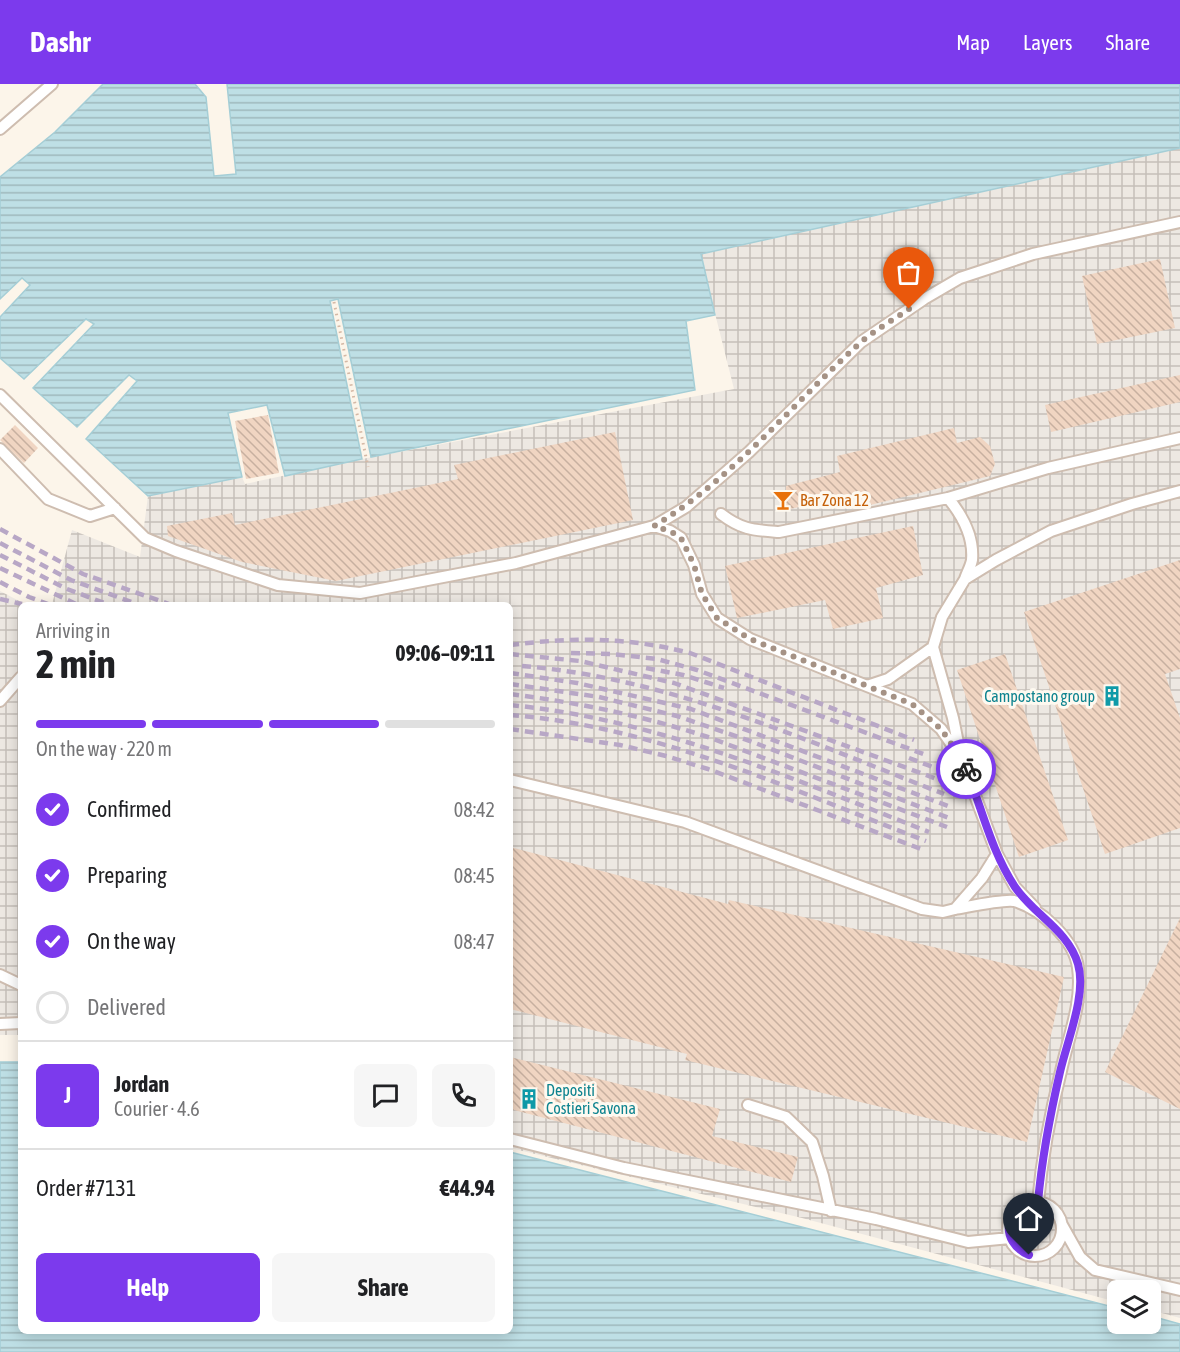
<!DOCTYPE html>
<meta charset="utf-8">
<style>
body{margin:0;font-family:"Asap Condensed",sans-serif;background:#f6f6f6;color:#202124;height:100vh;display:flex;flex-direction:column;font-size:22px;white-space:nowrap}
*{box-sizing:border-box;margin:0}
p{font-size:20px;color:#757577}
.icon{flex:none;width:33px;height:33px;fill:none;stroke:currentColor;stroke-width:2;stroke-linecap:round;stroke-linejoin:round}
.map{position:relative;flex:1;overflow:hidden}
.sheet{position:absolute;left:18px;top:518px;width:495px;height:732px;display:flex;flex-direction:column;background:#fff;border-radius:9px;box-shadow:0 3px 15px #0003}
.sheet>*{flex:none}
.buttons{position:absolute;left:1107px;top:1196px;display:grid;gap:12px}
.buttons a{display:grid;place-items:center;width:54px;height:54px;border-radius:9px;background:#fff;box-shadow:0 3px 15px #0003;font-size:30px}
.pin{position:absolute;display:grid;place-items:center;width:51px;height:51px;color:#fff;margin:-62px -26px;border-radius:50% 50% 50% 0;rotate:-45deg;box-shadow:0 0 6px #0007}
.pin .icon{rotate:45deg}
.courier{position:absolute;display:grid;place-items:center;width:60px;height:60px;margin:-30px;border:4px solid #7c3aed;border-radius:50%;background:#fff;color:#222;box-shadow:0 2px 8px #0007}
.head em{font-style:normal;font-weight:700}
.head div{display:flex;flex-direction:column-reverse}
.head{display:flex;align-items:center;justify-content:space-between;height:102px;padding:0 18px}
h1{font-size:39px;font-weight:700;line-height:45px}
.bar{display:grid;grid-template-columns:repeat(4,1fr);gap:9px 6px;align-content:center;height:72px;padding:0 18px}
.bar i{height:8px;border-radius:4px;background:#e0e0e0}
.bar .active{background:#7c3aed}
.bar p{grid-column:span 4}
.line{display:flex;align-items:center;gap:15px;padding:0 18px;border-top:2px solid #e0e0e0}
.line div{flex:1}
.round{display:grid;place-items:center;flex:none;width:63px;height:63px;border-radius:9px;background:#f6f6f6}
ol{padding:0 18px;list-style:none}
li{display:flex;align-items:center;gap:18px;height:66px}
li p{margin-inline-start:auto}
li .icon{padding:6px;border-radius:50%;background:#7c3aed;color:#fff;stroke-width:4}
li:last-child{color:#757577}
li i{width:33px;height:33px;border:3px solid #e0e0e0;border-radius:50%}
.button{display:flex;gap:12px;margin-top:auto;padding:12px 18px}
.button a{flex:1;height:69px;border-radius:9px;background:#7c3aed;color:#fff;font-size:24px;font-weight:700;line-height:69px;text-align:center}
.button a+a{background:#f6f6f6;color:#202124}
header{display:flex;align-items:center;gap:36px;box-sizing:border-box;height:84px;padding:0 30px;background:#7c3aed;color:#fff}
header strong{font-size:28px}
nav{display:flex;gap:33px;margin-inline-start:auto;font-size:21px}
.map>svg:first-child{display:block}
.industrial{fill:url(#industrial-grid)}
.water{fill:url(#water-rules);stroke:#a5ced6;stroke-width:1.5}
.building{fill:url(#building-back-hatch)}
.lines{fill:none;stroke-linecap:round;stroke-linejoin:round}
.lane-casing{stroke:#cebdb0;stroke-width:14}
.path{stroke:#d5b8a5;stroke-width:3;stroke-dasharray:1.5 4.5;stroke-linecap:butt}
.lane{stroke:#fff;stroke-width:10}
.rail{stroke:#b8a7c6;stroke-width:4.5;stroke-dasharray:9 6;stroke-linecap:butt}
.done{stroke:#a59285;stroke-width:6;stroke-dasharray:0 10.8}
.route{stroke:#7c3aed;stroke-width:8}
.labels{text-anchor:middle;stroke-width:6;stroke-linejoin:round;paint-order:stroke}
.food-label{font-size:16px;fill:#c56008;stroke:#fef9f0;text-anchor:start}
.culture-label{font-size:16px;fill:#0d838f;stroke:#fef9f0;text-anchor:end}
</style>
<header>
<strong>Dashr</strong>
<nav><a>Map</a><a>Layers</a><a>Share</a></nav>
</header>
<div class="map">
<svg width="1180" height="1268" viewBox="0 0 1180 1268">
<defs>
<pattern id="industrial-grid" width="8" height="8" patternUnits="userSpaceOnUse" patternTransform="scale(1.5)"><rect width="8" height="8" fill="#ede8e2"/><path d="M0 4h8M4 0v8" fill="none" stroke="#c5bfb9"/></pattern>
<pattern id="water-rules" width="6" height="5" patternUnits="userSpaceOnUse" patternTransform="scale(1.5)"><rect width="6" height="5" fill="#bedfe5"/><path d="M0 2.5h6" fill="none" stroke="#9fb8bc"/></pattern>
<pattern id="building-back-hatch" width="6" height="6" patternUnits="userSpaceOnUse" patternTransform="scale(1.5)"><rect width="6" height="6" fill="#f0d5c2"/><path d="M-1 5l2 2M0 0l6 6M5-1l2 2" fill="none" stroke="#c7b0a0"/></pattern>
</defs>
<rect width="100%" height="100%" fill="#fcf5ea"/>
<path class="industrial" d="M1180,64V1234L1151,1226L1150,1206H1118L1117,1218L802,1134L510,1064V520H52L72,446L140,473L148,412L242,393L245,400L362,375L734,305L700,170Z
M0,507L25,520H21V951H0Z"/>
<path class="water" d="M103,0H195L206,13L214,92L236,90L227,0H1180V64L701,170L715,231L686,237L695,306L371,373L338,215L330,217L362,375L285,392L267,321L228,329L242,393L148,412L86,355L137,297L129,291L77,343L33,304L94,240L86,235L24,295L0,274V233L30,201L22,194L0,215V93L55,48Z
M0,978H21V1246H510V1068L1117,1224L1118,1239H1150L1151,1232L1180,1240V1268H0Z"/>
<path class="building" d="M1160,175L1175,244L1097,260L1082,192Z
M1180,291V318L1051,348L1045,321Z
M268,331L279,389L246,395L235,337Z
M15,341L38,364L24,379L0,356Z
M954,344L957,359L980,353L990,362L995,380L990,392L870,421L867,408L790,425L789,422L783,424L777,409L786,406V402L840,388L837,372Z
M615,348L633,436L336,497L242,478L168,452L167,442L232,429L235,441L458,395L454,381Z
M913,442L923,491L876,504L883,534L833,545L825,516L737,534L725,482Z
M1180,476V585L1165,590L1180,634V744L1105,770L1024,528Z
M1005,570L1068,756L1019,773L957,586Z
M510,763L728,820L729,816L1064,893L1027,1058L685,976L687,970L510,925Z
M1180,834V1025L1105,988Z
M510,973L720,1025L712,1052L798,1073L791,1098L510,1025Z"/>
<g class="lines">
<g class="lane-casing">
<path id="lane" d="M0,45L52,0
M0,311L145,454L176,467L278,501L360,509L516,479L654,442L686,423L749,368L861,258L924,215L960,194L1033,170L1180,138
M0,365L48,415L90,432L115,424
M948,414C962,431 974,453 972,476C971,482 967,489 965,495
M721,430C742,446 753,446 779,448L948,414L1048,384L1180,354
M654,442L670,447L681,454L694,481L702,510L717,534L750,555L912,620L941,645L961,674L953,634L933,563
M867,602L888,595L933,563L942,533L965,495L996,476L1051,447L1132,420L1180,407
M0,617L21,593
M961,674L997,770L982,794L955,825C967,823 1004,815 1014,817C1040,824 1075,856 1078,884C1083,918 1068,954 1061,987C1050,1030 1042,1074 1038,1118
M510,696L685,738L922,825L943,828L955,825
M997,770L1015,803L1035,824
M0,891L21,901
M0,940L21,939
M748,1021L786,1033L812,1058L823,1092L831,1127
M510,1055L624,1084L876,1135L968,1158L1010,1154
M1008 1145a27 27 0 1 1 54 0a27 27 0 1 1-54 0Z
M1062,1141L1080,1173L1095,1186L1180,1206"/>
</g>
<path class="path" d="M334,218L368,383"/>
<use href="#lane" class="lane"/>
<path class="rail" d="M0,445L83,490L169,520
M0,459L71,496L137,520
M0,471L67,505L107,520
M0,484L76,520
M0,498L29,513L48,520
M0,515L22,520
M510,561C575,553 627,553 690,569L914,656
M571,569L612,570L657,575L697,586L926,671
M510,570L580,577L674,599L937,695
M522,582C670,594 807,657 944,710
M646,584L683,591L724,604
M510,589L577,599L691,625L948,722
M510,600L599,613L677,632L750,657L949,734
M510,610C580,619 640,631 708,653L947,743
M510,621C657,635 793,695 929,748
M510,631C654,642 792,706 926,757
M510,645L620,661L666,672L708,685L921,765
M909,674L938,685"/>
</g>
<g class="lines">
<path class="done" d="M909,225C893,236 875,246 860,259C791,321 734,394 654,442L670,447L681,454L694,481L702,510L717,534L750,555L912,620L941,645L961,674L966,685"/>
<path class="route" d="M966,685C982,724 991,767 1015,803C1034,831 1068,846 1078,880C1087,910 1067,957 1060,988C1050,1031 1042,1074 1038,1118C1004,1120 998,1158 1029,1171"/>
</g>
<defs>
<g id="bar-bare" transform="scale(1.62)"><path d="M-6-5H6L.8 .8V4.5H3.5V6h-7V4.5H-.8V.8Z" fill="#e8710a" stroke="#fef9f0" stroke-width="2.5" paint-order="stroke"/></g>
<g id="building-bare" transform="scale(1.62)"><path d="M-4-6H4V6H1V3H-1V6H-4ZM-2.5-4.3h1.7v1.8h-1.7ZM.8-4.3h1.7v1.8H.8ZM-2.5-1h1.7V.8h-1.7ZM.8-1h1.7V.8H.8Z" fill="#0f9aa8" stroke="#fef9f0" stroke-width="2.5" paint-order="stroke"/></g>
</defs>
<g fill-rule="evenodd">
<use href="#bar-bare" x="783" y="416"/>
<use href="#building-bare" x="1112" y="612"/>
<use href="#building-bare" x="529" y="1015"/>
</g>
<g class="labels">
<g class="food-label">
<text x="800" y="422">Bar Zona 12</text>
</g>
<g class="culture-label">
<text x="1095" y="618">Campostano group</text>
<text x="546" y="1012" text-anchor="start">Depositi<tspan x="546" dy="18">Costieri Savona</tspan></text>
</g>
</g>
</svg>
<div class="buttons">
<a><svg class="icon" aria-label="layers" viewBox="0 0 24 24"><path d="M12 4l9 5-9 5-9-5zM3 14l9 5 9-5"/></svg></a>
</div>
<div class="pin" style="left:909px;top:225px;background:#ea580c"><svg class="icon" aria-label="bag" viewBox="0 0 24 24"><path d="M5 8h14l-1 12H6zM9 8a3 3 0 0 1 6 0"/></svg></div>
<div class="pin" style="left:1029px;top:1171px;background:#1f2937"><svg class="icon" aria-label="home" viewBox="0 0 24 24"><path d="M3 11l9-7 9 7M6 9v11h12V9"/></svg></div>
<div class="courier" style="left:966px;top:685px"><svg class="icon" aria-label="bike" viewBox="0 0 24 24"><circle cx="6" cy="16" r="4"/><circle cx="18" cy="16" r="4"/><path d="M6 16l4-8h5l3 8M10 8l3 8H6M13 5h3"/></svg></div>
<section class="sheet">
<div class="head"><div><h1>2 min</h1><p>Arriving in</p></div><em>09:06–09:11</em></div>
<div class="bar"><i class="active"></i><i class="active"></i><i class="active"></i><i></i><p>On the way · 220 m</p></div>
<ol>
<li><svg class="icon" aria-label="check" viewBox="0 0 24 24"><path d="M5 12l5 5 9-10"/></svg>Confirmed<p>08:42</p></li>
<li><svg class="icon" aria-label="check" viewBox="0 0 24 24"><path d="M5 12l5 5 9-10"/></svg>Preparing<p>08:45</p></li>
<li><svg class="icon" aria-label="check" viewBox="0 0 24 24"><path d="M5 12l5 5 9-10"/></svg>On the way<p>08:47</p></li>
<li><i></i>Delivered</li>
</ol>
<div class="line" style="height:108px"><b class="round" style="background:#7c3aed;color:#fff">J</b><div><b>Jordan</b><p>Courier · 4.6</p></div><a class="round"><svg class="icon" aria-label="chat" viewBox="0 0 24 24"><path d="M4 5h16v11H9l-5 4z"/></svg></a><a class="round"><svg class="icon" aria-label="phone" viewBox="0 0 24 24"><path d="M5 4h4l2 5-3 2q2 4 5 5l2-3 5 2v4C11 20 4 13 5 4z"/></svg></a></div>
<div class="line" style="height:78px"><div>Order #7131</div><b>€44.94</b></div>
<div class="button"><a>Help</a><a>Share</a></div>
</section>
</div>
